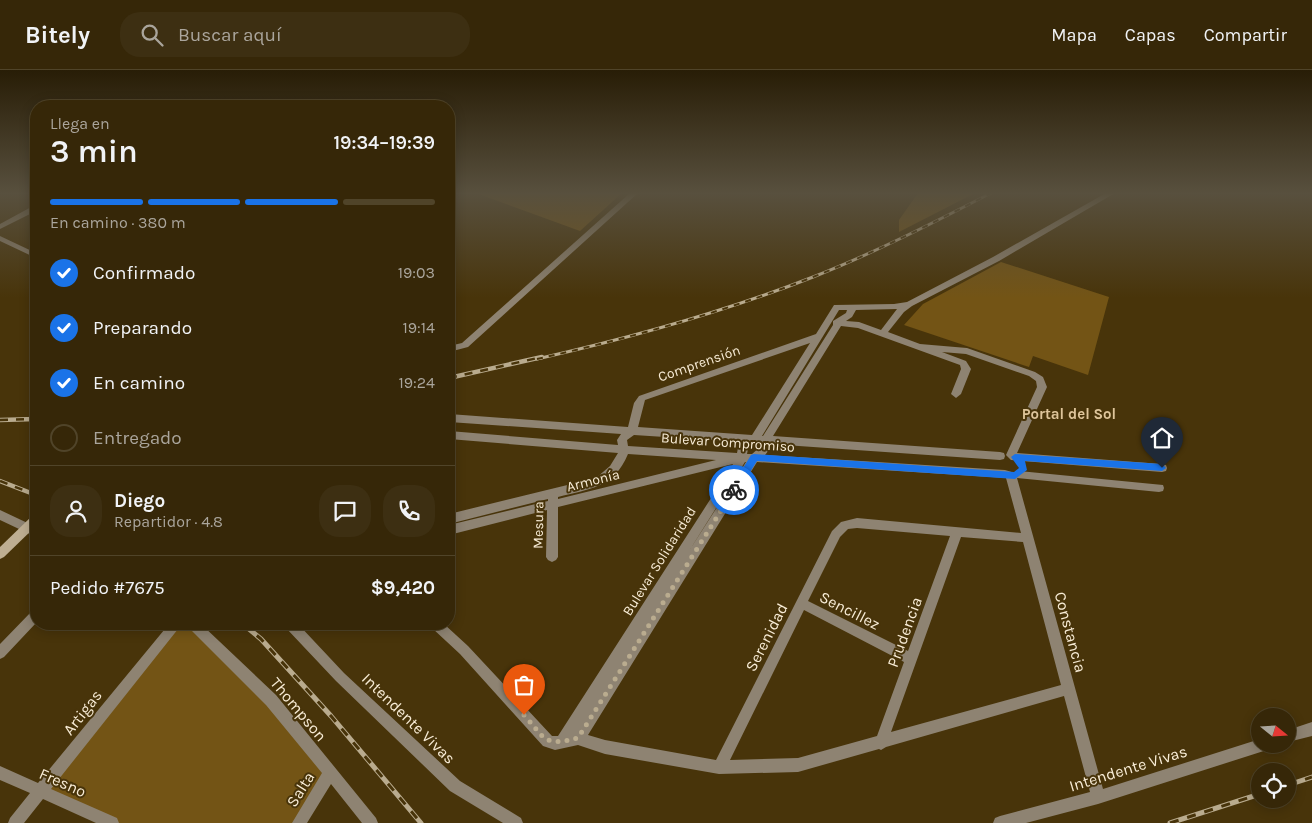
<!DOCTYPE html>
<html lang="es">
<meta charset="utf-8">
<style>
body{margin:0;font-family:Karla,sans-serif;background:#3d2f12;color:#f1f3f6;height:100vh;display:flex;flex-direction:column;font-size:19px;white-space:nowrap}
*{box-sizing:border-box;margin:0}
p{font-size:16px;color:#aaa59c}
.icon{flex:none;width:28px;height:28px;fill:none;stroke:currentColor;stroke-width:2;stroke-linecap:round;stroke-linejoin:round}
.map{position:relative;flex:1;overflow:hidden}
.sheet{position:absolute;left:30px;top:30px;width:425px;height:530px;display:flex;flex-direction:column;background:#362708;border-radius:20px;box-shadow:0 2px 12px #0003,0 0 0 1px #504429}
.sheet>*{flex:none}
.needle{width:32px;rotate:108deg}
.tools{position:absolute;left:1251px;top:638px;display:grid;gap:10px}
.tools a{display:grid;place-items:center;width:45px;height:45px;border-radius:50%;background:#362708;box-shadow:0 2px 12px #0003,0 0 0 1px #504429;font-size:25px}
.pin{position:absolute;display:grid;place-items:center;width:42px;height:42px;color:#fff;margin:-51px -21px;border-radius:50% 50% 50% 0;rotate:-45deg;box-shadow:0 0 5px #0007}
.pin .icon{rotate:45deg}
.courier{position:absolute;display:grid;place-items:center;width:50px;height:50px;margin:-25px;border:4px solid #1a73e8;border-radius:50%;background:#fff;color:#222;box-shadow:0 1px 6px #0007}
.summary em{font-style:normal;font-weight:600}
.summary div{display:flex;flex-direction:column-reverse}
.summary{display:flex;align-items:center;justify-content:space-between;height:85px;padding:0 20px}
h1{font-size:32px;font-weight:600;line-height:38px}
.bar{display:grid;grid-template-columns:repeat(4,1fr);gap:8px 5px;align-content:center;height:60px;padding:0 20px}
.bar i{height:6px;border-radius:4px;background:#504429}
.bar .current{background:#1a73e8}
.bar p{grid-column:span 4}
.line{display:flex;align-items:center;gap:12px;padding:0 20px;border-top:1px solid #504429}
.line div{flex:1}
.round{display:grid;place-items:center;flex:none;width:52px;height:52px;border-radius:20px;background:#3d2f12}
ol{padding:0 20px;list-style:none}
li{display:flex;align-items:center;gap:15px;height:55px}
li p{margin-inline-start:auto}
li .icon{padding:5px;border-radius:50%;background:#1a73e8;color:#fff;stroke-width:4}
li:last-child{color:#aaa59c}
li i{width:28px;height:28px;border:2px solid #504429;border-radius:50%}
header{display:flex;align-items:center;gap:30px;box-sizing:border-box;height:70px;padding:0 25px;background:#362708;border-bottom:1px solid #504429}
header strong{font-size:24px}
nav{display:flex;gap:28px;margin-inline-start:auto;font-size:18px}
.search{width:350px;height:45px;background:#3d2f12;display:flex;align-items:center;gap:12px;box-sizing:border-box;padding:0 18px;border-radius:20px;color:#aaa59c;font-size:19px}
.map>svg:first-child{display:block}
.green{fill:#735415}
.lines{fill:none;stroke-linecap:round;stroke-linejoin:round}
.minor{fill:#8e8372;fill-rule:evenodd}
.tertiary{fill:#8e8372;fill-rule:evenodd}
.secondary{fill:#beae92;fill-rule:evenodd}
.rail-far2-casing{stroke:#b9ab8e;stroke-width:3}
.rail-far1-casing{stroke:#b9ab8e;stroke-width:4.5}
.rail-casing{stroke:#b9ab8e;stroke-width:5}
.rail-far2{stroke:#48340a;stroke-width:2;stroke-dasharray:6;stroke-linecap:butt}
.rail-far1{stroke:#48340a;stroke-width:2.5;stroke-dasharray:8;stroke-linecap:butt}
.rail{stroke:#48340a;stroke-width:3;stroke-dasharray:9;stroke-linecap:butt}
.route{fill:#1a73e8}
.done{stroke:#baac8f;stroke-width:5;stroke-dasharray:0 9}
.labels{text-anchor:middle;stroke-width:4;stroke-linejoin:round;paint-order:stroke}
.street-label{font-size:14px;fill:#f8ecd6;stroke:#48340a}
.neighbourhood-label{font-size:15px;font-weight:bold;fill:#dec59b;stroke:#48340a}
.near-street-label{font-size:16px;fill:#f8ecd6;stroke:#48340a}
</style>
<header>
<strong>Bitely</strong>
<div class="search"><svg class="icon" aria-label="search" viewBox="0 0 24 24"><circle cx="10" cy="10" r="6"/><path d="M15 15l6 6"/></svg>Buscar aquí</div>
<nav><a>Mapa</a><a>Capas</a><a>Compartir</a></nav>
</header>
<div class="map">
<svg width="1312" height="753" viewBox="0 0 1312 753">
<rect width="100%" height="100%" fill="#48340a"/>
<path class="green" d="M476,123H622L580,161Z
M918,123H975L899,162V150Z
M1001,192L1109,227L1088,305L1033,286L1029,297L904,255L923,234Z
M176,554H193L271,630L330,703L299,753H112L41,721Z"/>
<g class="lines">
<path class="minor" d="M630,123H638L468,277L449,282V276L462,273Z
M1106,123H1115L999,191L912,236L904,242L888,262L920,274L967,278L1035,302L1043,307L1047,317L1017,383L1162,394L1166,395L1167,398L1166,401L1162,402L1011,390L1006,385L1037,317L1036,311L1029,306L966,284L942,282L966,291L971,299L961,324L956,328L951,324L961,299L960,295L858,258L841,256L773,366L1000,382L1004,383L1005,386L1004,389L1000,390L770,374L769,380L765,385L1005,400L1015,403L1019,401L1163,415L1164,418L1163,421L1159,422L1017,408L1103,719L1260,669V674H1272L1270,679L1098,734L1026,753H993L995,748L1000,746L1090,722L1064,626L886,677L881,680L879,679L798,702L719,704L605,684L578,675L555,680L543,676L460,584L432,558L430,554H444L468,576L552,666H558L733,394L558,437V487L556,490L552,492L548,490L546,487L547,440L449,465V455L548,431V429L449,454V444L596,408L610,396L618,383L449,369V361L618,375L617,370L621,364L449,352V344L628,357L634,333L639,326L816,264L834,235L894,234L907,232L993,187ZM897,239L881,260L859,252L846,251L852,247L856,240ZM839,240H847L846,243L833,251V255L763,366H762ZM810,273L752,365L638,357L645,330ZM634,365L742,372L738,378L737,383L628,376L627,370ZM757,373H760L759,378L752,384H747L748,379ZM628,384L716,390L558,429V427C589,419 614,418 628,384ZM745,392H746L689,481ZM757,392L1006,408L1021,463L857,448L841,452L832,461L716,690L605,670L588,665ZM857,458L950,466L908,581L808,531L840,467L848,459ZM961,467L1023,472L1061,615L891,662ZM804,540L904,592L877,666L798,688L730,690Z
M0,166L36,183V188L0,171Z
M0,440L36,457V467L0,450Z
M36,540V553L4,587L0,589V574L32,541Z
M169,554H182L51,719L117,748L119,753H96L43,729L24,753H8L10,748L30,723L0,710V696L38,713Z
M187,554H201L276,625L376,748L378,753H362L331,714L307,753H292L322,703L266,635L189,558Z
M284,554H298L344,603L460,711L521,748L523,753H503L450,721L336,611L286,558Z
M1312,652V666L1288,672V660Z"/>
<path class="tertiary" d="M33,136H36V141L0,159V154Z"/>
<path class="secondary" d="M36,444V456L4,487L0,489V477L32,446Z"/>
<g class="rail-far2-casing">
<path id="rail-far2" d="M537,289C630,268 724,242 813,207C874,183 933,153 991,123"/>
</g>
<g class="rail-far1-casing">
<path id="rail-far1" d="M449,308L542,287
M0,350L36,349
M0,411L36,425"/>
</g>
<g class="rail-casing">
<path id="rail" d="M243,554L261,569L331,646L421,753
M1288,715L1312,707
M1170,753L1260,724"/>
</g>
<use href="#rail-far2" class="rail-far2"/>
<use href="#rail-far1" class="rail-far1"/>
<use href="#rail" class="rail"/>
</g>
<linearGradient id="sky" x2="0" y2="1"><stop stop-color="#281d06"/><stop offset="0.54" stop-color="#58503e"/><stop offset="1" stop-color="#58503e" stop-opacity="0"/></linearGradient>
<rect width="1312" height="228" fill="url(#sky)"/>
<path class="route" d="M754,384L1014,402L1019,398L1011,387L1015,384L1162,394L1166,398L1162,401L1025,391L1027,400L1015,409L757,391L737,423H731V418L751,385Z"/>
<g class="lines">
<path class="done" d="M524,645C546,669 543,677 578,668L734,420"/>
</g>
<g class="labels">
<g class="street-label">
<text transform="translate(699 293) rotate(-19)" y="5">Comprensión</text>
<text transform="translate(728 372) rotate(4)" y="5">Bulevar Compromiso</text>
<text transform="translate(593 410) rotate(-14)" y="5">Armonía</text>
<text transform="translate(538 455) rotate(-89)" y="5">Mesura</text>
<text transform="translate(659 491) rotate(-58)" y="5">Bulevar Solidaridad</text>
</g>
<g class="neighbourhood-label">
<text x="1069" y="349">Portal del Sol</text>
</g>
<g class="near-street-label">
<text transform="translate(850 540) rotate(27)" y="6">Sencillez</text>
<text transform="translate(904 562) rotate(-70)" y="6">Prudencia</text>
<text transform="translate(1071 562) rotate(75)" y="6">Constancia</text>
<text transform="translate(766 567) rotate(-63)" y="6">Serenidad</text>
<text transform="translate(299 639) rotate(50)" y="6">Thompson</text>
<text transform="translate(82 642) rotate(-52)" y="6">Artigas</text>
<text transform="translate(409 648) rotate(44)" y="6">Intendente Vivas</text>
<text transform="translate(1128 698) rotate(-17)" y="6">Intendente Vivas</text>
<text transform="translate(63 712) rotate(24)" y="6">Fresno</text>
<text transform="translate(300 719) rotate(-58)" y="6">Salta</text>
</g>
</g>
</svg>
<div class="tools">
<a><svg class="needle" viewBox="-14 -14 28 28"><path d="M0-13l5 13h-10z" fill="#e53935"/><path d="M0 13l5-13h-10z" fill="#aaa59c"/></svg></a>
<a><svg class="icon" aria-label="locate" viewBox="0 0 24 24"><circle cx="12" cy="12" r="6"/><path d="M12 2v4M12 18v4M2 12h4M18 12h4"/></svg></a>
</div>
<div class="pin" style="left:524px;top:645px;background:#ea580c"><svg class="icon" aria-label="bag" viewBox="0 0 24 24"><path d="M5 8h14l-1 12H6zM9 8a3 3 0 0 1 6 0"/></svg></div>
<div class="pin" style="left:1162px;top:398px;background:#1f2937"><svg class="icon" aria-label="home" viewBox="0 0 24 24"><path d="M3 11l9-7 9 7M6 9v11h12V9"/></svg></div>
<div class="courier" style="left:734px;top:420px"><svg class="icon" aria-label="bike" viewBox="0 0 24 24"><circle cx="6" cy="16" r="4"/><circle cx="18" cy="16" r="4"/><path d="M6 16l4-8h5l3 8M10 8l3 8H6M13 5h3"/></svg></div>
<section class="sheet">
<div class="summary"><div><h1>3 min</h1><p>Llega en</p></div><em>19:34–19:39</em></div>
<div class="bar"><i class="current"></i><i class="current"></i><i class="current"></i><i></i><p>En camino · 380 m</p></div>
<ol>
<li><svg class="icon" aria-label="check" viewBox="0 0 24 24"><path d="M5 12l5 5 9-10"/></svg>Confirmado<p>19:03</p></li>
<li><svg class="icon" aria-label="check" viewBox="0 0 24 24"><path d="M5 12l5 5 9-10"/></svg>Preparando<p>19:14</p></li>
<li><svg class="icon" aria-label="check" viewBox="0 0 24 24"><path d="M5 12l5 5 9-10"/></svg>En camino<p>19:24</p></li>
<li><i></i>Entregado</li>
</ol>
<div class="line" style="height:90px"><a class="round"><svg class="icon" aria-label="person" viewBox="0 0 24 24"><circle cx="12" cy="8" r="4"/><path d="M4 21q1-7 8-7t8 7"/></svg></a><div><b>Diego</b><p>Repartidor · 4.8</p></div><a class="round"><svg class="icon" aria-label="chat" viewBox="0 0 24 24"><path d="M4 5h16v11H9l-5 4z"/></svg></a><a class="round"><svg class="icon" aria-label="phone" viewBox="0 0 24 24"><path d="M5 4h4l2 5-3 2q2 4 5 5l2-3 5 2v4C11 20 4 13 5 4z"/></svg></a></div>
<div class="line" style="height:65px"><div>Pedido #7675</div><b>$9,420</b></div>
</section>
</div>
